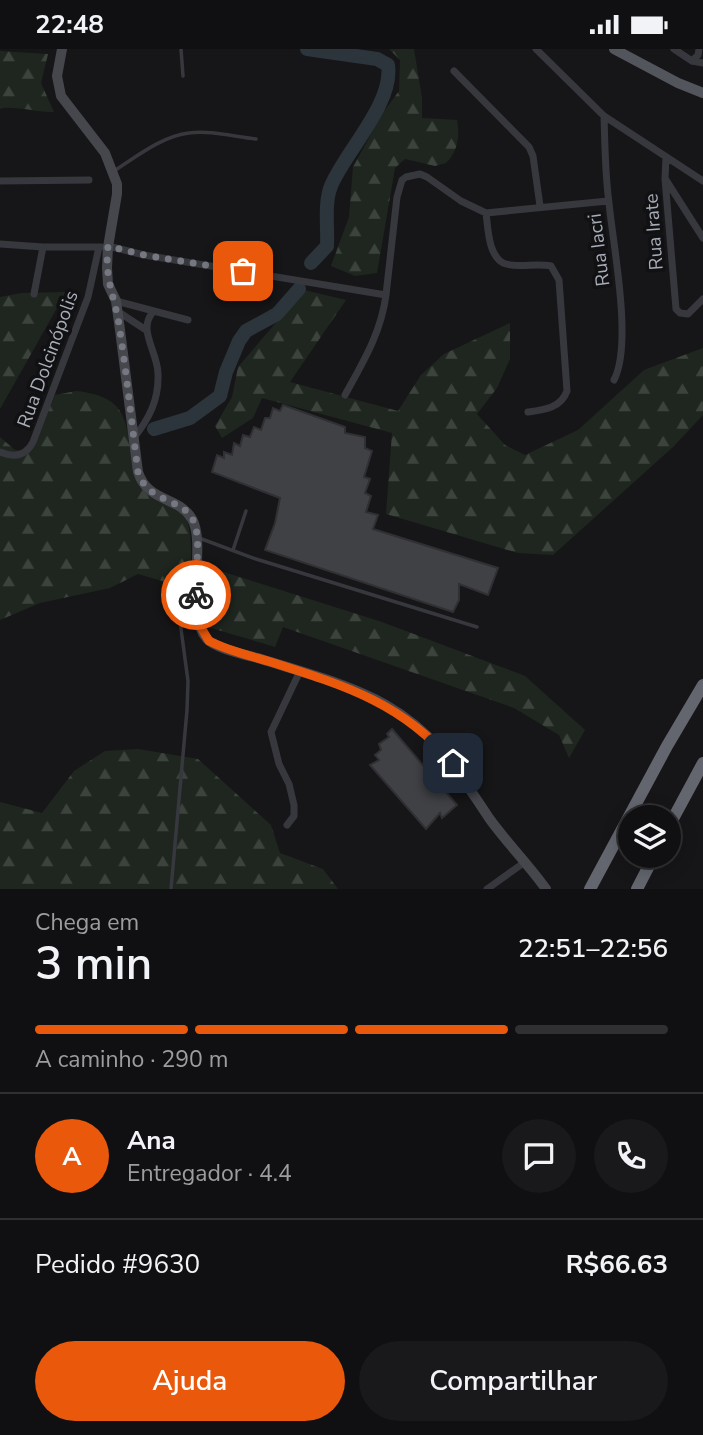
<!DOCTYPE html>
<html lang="pt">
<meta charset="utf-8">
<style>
body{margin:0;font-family:"Nunito Sans",sans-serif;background:#19191b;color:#f1f3f6;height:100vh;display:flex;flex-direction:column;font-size:26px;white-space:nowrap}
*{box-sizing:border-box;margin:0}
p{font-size:23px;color:#9c9d9f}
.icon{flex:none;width:38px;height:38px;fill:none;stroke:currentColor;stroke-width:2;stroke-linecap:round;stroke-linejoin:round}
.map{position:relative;height:840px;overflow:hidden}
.drawer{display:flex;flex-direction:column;background:#101012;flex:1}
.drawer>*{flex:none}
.tools{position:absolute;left:618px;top:756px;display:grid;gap:14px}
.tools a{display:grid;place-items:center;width:63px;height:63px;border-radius:50%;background:#101012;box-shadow:0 4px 18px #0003,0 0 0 2px #303032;font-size:35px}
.pin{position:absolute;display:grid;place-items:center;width:60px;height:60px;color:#fff;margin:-30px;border-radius:14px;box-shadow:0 4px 10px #0006}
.courier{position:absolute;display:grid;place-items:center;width:70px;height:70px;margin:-35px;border:5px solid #ea580c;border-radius:50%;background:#fff;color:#222;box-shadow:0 2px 9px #0007}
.head em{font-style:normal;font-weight:600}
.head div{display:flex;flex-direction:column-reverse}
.head{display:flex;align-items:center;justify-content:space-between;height:119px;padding:0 35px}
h1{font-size:46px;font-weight:600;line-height:52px}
.bar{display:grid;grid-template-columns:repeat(4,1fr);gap:10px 7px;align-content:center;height:84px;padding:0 35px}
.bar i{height:9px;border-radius:5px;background:#303032}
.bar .active{background:#ea580c}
.bar p{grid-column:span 4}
.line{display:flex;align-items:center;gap:18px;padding:0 35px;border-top:2px solid #303032}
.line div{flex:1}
.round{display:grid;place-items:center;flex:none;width:74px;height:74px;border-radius:37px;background:#19191b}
.action{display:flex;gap:14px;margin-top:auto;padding:14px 35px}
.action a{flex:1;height:80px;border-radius:42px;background:#ea580c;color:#fff;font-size:28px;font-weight:600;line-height:80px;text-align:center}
.action a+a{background:#19191b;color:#f1f3f6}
.status{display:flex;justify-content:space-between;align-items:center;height:49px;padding:0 35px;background:#101012;direction:ltr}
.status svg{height:19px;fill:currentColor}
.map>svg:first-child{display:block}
.forest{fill:url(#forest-firs)}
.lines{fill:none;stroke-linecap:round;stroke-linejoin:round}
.river{stroke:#2c353c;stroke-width:14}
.building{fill:#404145;stroke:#303034;stroke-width:2}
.lane{stroke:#37383d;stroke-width:3.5}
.street{stroke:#37383d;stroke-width:7}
.secondary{stroke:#45474d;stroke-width:10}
.primary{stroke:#53555c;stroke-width:10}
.highway{stroke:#63666e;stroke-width:12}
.done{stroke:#757880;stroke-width:7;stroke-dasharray:0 12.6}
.route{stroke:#ea580c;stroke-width:9}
.labels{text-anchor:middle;stroke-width:7;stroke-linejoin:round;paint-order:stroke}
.street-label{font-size:19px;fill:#a8adb8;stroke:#111113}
</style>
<div class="status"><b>22:48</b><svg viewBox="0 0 49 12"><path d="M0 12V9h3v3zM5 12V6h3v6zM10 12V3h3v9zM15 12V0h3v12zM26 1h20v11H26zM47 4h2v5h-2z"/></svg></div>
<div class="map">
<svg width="703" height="840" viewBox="0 0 703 840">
<defs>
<pattern id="forest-firs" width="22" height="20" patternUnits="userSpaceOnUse" patternTransform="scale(1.75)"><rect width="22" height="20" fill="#1e261f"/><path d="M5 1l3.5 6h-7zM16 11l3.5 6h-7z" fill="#3c433d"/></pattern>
</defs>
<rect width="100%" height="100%" fill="#161618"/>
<path class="forest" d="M389,0H414L422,49V69L457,71C460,87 458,102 446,114L435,117L405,110L395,119L377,224L355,227L331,217L349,168L353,118L382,65L399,42L400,11Z
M0,2L48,5L41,34L54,63C38,64 12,56 0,60Z
M304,241L346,251L290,333L398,362L421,326L444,305L510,274V310L497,339L477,365L505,396L525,406L578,381L644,321L703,299V366L673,398L553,506L518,504L386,465L392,384L262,349L253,369L222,389L215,377L232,348L238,318Z
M66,243L0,360V248L22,244Z
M76,342C129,348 125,371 134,416C136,425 137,434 143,441C153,453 174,454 184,466C194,479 192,526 186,539L138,525L110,539L40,554L0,571V388L15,401L30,403L55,346Z
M205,517L382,573L525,627L585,681L569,709L559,686L514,659L283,578L275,598L211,579Z
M138,700L198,710L271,776L280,804L323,820L338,840H0V753L42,764L74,722L105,702Z"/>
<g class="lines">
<path class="river" d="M307,0L377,10L388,16C394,54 345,103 331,137C324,154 328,179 327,197L311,214
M154,380L190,369L220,347L226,323L239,292L246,282L277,265L299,240"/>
</g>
<path class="building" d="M283,356L345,378V384L365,388V399L372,402L364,428L370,430L365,444L371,447L366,463L378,466L373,480L498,519L488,546L459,535V551L453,563L265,501L275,474L280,449L212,423L217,406L224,409V403L232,406L234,394L240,397L243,386L250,388L254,378L261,381L265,369H270L273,359L280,362Z
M392,680L457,756L442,769L440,764L426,780L370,716L379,711L375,706L381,701L379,695L389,688L387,685Z"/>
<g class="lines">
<path class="lane" d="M181,0L183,27
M114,122C136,108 162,87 189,84C210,81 235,88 256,90
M199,489L256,510L477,578
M233,501L246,462
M171,840L187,661L188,632L179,565L192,535"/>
<path class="street" d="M536,0L604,67L703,132
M674,0L692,12L703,14
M692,12L698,6L699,0
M454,22L529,98L533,107L540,157
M604,67C605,96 605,125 609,154C613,196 633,295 614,331
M666,108L665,130L676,260L680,264L688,265L703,250
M666,131L703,189
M0,132L89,131
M486,164C488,178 488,210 506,215C519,219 536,214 551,217L559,231L567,342C561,359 544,361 528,363
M0,195L43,198H101
M108,197L144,206L386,246L397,148L402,131L406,128L420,125L427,128L461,152L486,164L608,152
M34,245L43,198
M116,252L188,271
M117,262L146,281
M345,346C363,313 381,284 386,246
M133,390C149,370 159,351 158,325C158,303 137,281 153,263
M0,403C14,409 26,407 33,393L88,248L99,198
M287,776L294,767V756L289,735L279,715L271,683L300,622
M487,840L525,813"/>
<path class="secondary" d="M62,0L57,27L61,47L105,104L117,135V145L108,198L107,219L108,235L116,252L120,281L138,423C148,454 179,447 192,470C207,496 183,563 207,590C216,600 247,606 261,610C302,623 349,635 386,656C437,685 458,723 489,769C507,794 528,815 546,840"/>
<path class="primary" d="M614,0L678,34L703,44"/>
<path class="highway" d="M668,779L703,714
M590,840L667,697L703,636
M637,840L654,807"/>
</g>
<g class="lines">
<path class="done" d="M196,546C194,523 202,495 194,473C184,448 148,455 138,423C132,376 127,329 120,282C116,250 104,231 108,197L144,206L243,222"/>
<path class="route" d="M196,546L200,577L209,592C229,602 251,607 271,613C343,636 403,654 453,714"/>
</g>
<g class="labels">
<g class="street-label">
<text transform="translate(653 183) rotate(-94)" y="7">Rua Irate</text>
<text transform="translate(598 201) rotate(-97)" y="7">Rua Iacri</text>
<text transform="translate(47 310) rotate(-70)" y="7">Rua Dolcinópolis</text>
</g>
</g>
</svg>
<div class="tools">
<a><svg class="icon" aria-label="layers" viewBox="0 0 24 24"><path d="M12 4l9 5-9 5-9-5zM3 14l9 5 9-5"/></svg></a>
</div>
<div class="pin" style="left:243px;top:222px;background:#ea580c"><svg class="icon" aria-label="bag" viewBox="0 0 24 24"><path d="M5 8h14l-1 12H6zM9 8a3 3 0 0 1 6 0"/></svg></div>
<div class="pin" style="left:453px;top:714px;background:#1f2937"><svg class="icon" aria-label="home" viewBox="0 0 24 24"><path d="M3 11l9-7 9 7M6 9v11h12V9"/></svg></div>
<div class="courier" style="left:196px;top:546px"><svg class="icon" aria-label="bike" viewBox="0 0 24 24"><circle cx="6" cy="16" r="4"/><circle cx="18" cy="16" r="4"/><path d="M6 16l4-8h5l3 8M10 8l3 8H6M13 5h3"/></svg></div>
</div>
<section class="drawer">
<div class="head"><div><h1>3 min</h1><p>Chega em</p></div><em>22:51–22:56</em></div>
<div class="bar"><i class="active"></i><i class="active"></i><i class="active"></i><i></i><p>A caminho · 290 m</p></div>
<div class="line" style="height:126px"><b class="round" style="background:#ea580c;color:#fff">A</b><div><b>Ana</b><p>Entregador · 4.4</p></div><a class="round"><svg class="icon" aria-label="chat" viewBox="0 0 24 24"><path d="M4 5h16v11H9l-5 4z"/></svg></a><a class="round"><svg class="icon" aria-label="phone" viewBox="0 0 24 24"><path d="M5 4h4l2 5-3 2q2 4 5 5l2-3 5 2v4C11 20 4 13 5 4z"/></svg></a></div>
<div class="line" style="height:91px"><div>Pedido #9630</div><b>R$66.63</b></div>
<div class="action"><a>Ajuda</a><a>Compartilhar</a></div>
</section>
